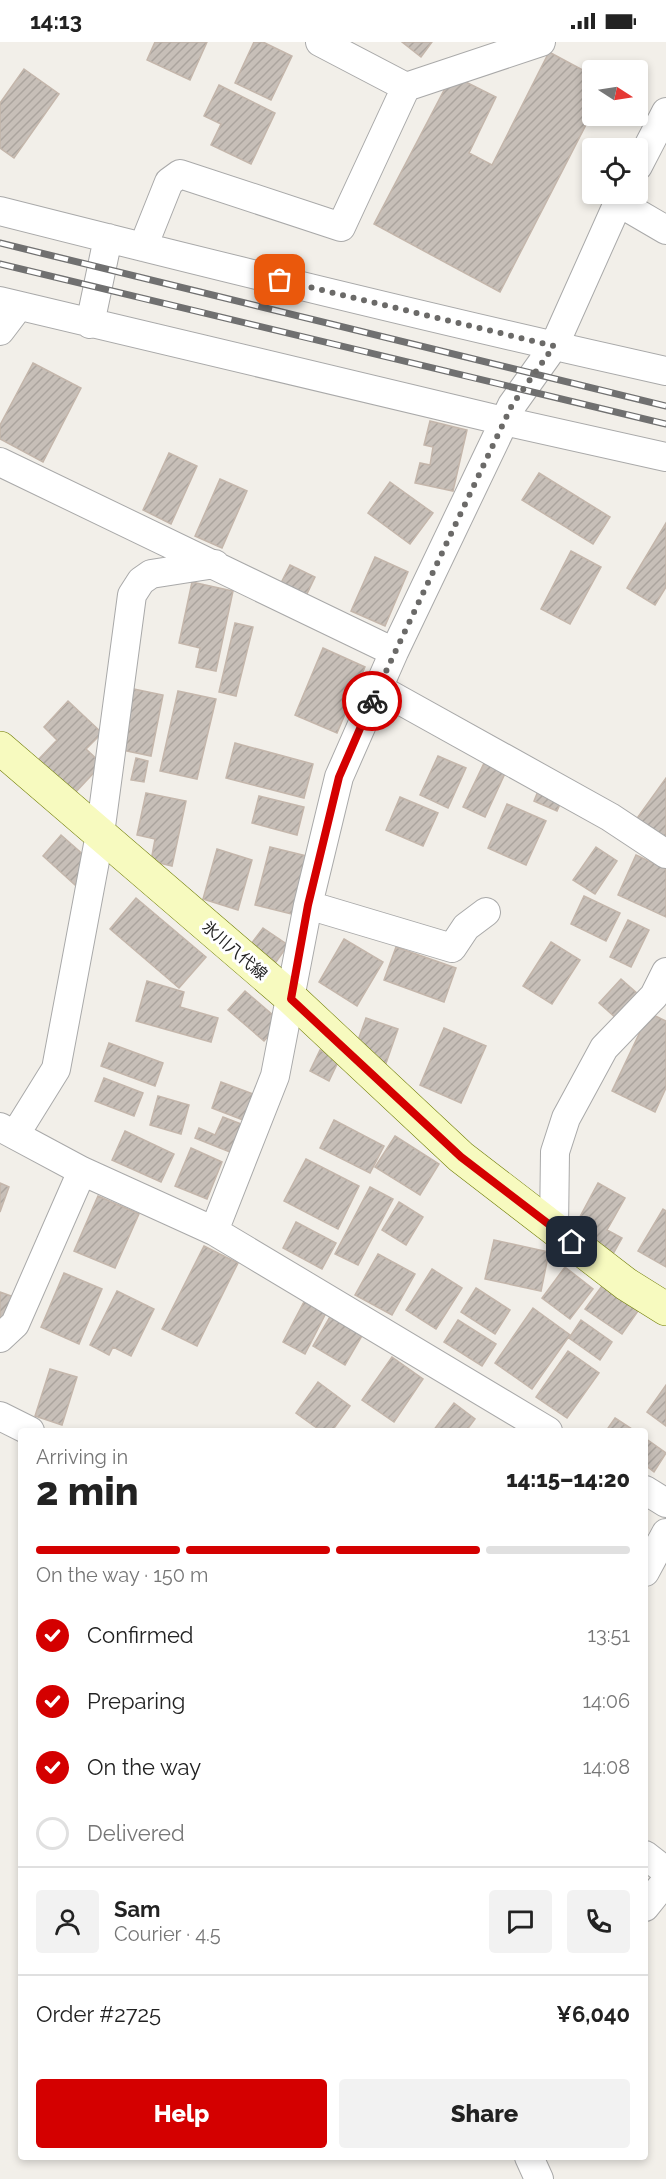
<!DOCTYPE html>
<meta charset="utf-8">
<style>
body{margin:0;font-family:Raleway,"Noto Sans JP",sans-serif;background:#f2f2f2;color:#222;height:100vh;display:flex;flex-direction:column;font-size:22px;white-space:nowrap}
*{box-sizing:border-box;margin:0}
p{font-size:20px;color:#767676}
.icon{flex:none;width:33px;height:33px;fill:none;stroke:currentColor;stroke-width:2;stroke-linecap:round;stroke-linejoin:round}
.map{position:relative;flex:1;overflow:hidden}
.side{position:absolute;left:18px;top:1386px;width:630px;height:732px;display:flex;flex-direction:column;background:#fff;border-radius:6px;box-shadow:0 3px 9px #0003}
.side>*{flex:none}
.needle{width:39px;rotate:102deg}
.buttons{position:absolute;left:582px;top:18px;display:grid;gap:12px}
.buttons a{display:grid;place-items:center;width:66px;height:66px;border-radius:6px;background:#fff;box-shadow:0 3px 9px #0003;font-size:30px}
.pin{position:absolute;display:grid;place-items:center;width:51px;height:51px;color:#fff;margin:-26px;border-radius:12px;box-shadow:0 3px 9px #0006}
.courier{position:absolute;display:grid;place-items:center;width:60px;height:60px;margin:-30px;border:4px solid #d40000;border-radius:50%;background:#fff;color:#222;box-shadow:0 2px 8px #0007}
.overview em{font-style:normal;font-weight:800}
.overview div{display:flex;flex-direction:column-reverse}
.overview{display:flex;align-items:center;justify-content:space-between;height:102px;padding:0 18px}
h1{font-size:39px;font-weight:800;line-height:45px}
.bar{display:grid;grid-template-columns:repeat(4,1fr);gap:9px 6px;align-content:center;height:72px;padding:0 18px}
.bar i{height:8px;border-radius:4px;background:#e0e0e0}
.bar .selected{background:#d40000}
.bar p{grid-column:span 4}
.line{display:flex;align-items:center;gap:15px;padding:0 18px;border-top:2px solid #e0e0e0}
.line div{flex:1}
.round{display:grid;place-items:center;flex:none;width:63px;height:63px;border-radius:6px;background:#f2f2f2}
ol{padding:0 18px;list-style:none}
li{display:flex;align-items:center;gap:18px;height:66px}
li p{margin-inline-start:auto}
li .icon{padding:6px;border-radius:50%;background:#d40000;color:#fff;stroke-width:4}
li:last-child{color:#767676}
li i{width:33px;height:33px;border:3px solid #e0e0e0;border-radius:50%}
.button{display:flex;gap:12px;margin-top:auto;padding:12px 18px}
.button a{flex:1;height:69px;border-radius:6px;background:#d40000;color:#fff;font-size:24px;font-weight:800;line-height:69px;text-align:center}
.button a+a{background:#f2f2f2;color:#222}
.status{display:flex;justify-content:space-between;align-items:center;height:42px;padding:0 30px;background:#fff;direction:ltr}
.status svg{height:16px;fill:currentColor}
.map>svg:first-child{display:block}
.building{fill:url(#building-hatch);stroke:#c4b6ab;stroke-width:1.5}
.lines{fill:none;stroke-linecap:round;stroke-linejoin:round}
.minor-casing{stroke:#a9a9a9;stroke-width:30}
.secondary-casing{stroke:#707d05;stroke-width:34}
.minor{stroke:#fff;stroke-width:28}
.secondary{stroke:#f7fabf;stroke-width:33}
.rail-casing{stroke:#707070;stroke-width:7}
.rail{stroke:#fff;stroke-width:4.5;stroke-dasharray:14;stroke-linecap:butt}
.done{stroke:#6b6a68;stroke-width:6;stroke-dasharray:0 10.8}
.route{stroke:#d40000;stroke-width:8}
.labels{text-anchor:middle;stroke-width:6;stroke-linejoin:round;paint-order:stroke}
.street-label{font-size:16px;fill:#222;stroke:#fff}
</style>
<div class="status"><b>14:13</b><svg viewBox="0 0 49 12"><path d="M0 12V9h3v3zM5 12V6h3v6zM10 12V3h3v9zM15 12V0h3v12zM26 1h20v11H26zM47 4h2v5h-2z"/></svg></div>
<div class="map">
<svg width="666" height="2137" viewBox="0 0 666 2137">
<defs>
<pattern id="building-hatch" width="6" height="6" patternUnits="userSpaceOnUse" patternTransform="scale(1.5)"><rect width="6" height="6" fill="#c7bfb8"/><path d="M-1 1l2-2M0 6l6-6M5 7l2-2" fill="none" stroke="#aba49e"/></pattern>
</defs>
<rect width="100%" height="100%" fill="#f2efe9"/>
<path class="building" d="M155,0H207L190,38L147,18Z
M254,0H263L292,14L271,58L235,41Z
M402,0H432L421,15Z
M549,10L592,33V71L500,250L374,182L452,33L496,55L469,111L492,123Z
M24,27L59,52L14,116L0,106V61Z
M219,43L275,71L251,122L211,103L221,82L204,74Z
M33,321L81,346L43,420L0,397V383Z
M430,379L467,388L453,449L415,441L420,421L430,423L433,405L424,403Z
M169,411L197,424L171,482L143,468Z
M539,431L610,475L593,502L522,458Z
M220,437L247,449L222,506L195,494Z
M390,440L433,471L410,502L368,471Z
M666,481V545L655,563L627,546Z
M571,509L601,525L570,582L541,567Z
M375,515L408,530L385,584L351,569Z
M290,523L315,535L304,558L279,545Z
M192,540L233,549L216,629L196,625L200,606L179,601Z
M235,581L253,585L236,654L219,650Z
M323,606L365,625L337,691L295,673Z
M129,646L163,653L151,714L117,707Z
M178,649L216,657L197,737L160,729Z
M68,659L102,691L86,707L102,722L74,752L38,718L57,698L44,685Z
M235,701L313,722L304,756L226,736Z
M438,714L466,726L448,766L420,753Z
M136,716L148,719L144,740L131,738Z
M486,717L507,727L485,775L463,765Z
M666,736V802L635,779Z
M540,744L563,755L557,769L534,759Z
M146,751L186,759L172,824L151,819L155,797L137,793Z
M259,754L304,765L297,793L252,781Z
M400,755L438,771L423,804L386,788Z
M507,762L546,779L526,823L488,806Z
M61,793L94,822L75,843L43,814Z
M270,805L307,814L292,872L255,863Z
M596,805L617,819L595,852L573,838Z
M217,807L252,818L238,868L203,857Z
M636,813L666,827V875L618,853Z
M584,854L620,871L606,899L571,882Z
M136,856L206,915L179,946L110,887Z
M628,878L649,888L631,925L610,915Z
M263,886L288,903L276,920L251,902Z
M344,897L383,920L357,964L319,940Z
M551,900L580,918L552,962L523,944Z
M396,905L456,926L444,960L384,938Z
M621,937L638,952L616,976L599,961Z
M147,939L184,950L180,965L218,976L211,1000L136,979Z
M245,949L281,980L264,999L228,968Z
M649,971L666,979V1046L655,1070L612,1049Z
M366,976L398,987L385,1024L356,1004Z
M444,986L486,1004L461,1061L420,1043Z
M109,1001L163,1021L155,1044L101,1024Z
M320,1008L339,1018L329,1039L310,1029Z
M104,1036L143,1051L134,1074L95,1059Z
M221,1040L253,1052L243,1078L212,1066Z
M158,1054L189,1063L181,1092L150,1083Z
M223,1075L241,1082L230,1110L195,1096L199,1086L215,1093Z
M334,1078L384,1104L370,1131L320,1106Z
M125,1089L174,1112L161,1140L112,1118Z
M395,1094L439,1122L420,1153L375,1125Z
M191,1106L222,1120L207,1157L175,1144Z
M306,1117L359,1144L338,1187L284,1159Z
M0,1141L9,1145L0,1170Z
M598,1141L625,1156L607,1188L622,1196L613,1212L594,1201L596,1198L574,1186Z
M370,1145L393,1157L358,1223L335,1212Z
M98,1154L139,1172L115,1226L74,1209Z
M399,1160L423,1175L406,1203L382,1188Z
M663,1167L666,1169V1225L638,1209Z
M296,1180L336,1201L322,1227L283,1206Z
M494,1198L549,1210L541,1249L485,1237Z
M204,1204L238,1221L197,1304L162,1287Z
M378,1212L415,1232L392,1273L355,1253Z
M565,1225L593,1247L570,1277L542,1256Z
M432,1227L462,1246L436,1287L406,1268Z
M64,1231L102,1247L79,1302L41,1285Z
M602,1244L638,1269L622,1292L585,1267Z
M476,1246L510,1268L495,1292L461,1270Z
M117,1249L154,1267L131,1314L113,1305L109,1313L90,1303Z
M0,1250L17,1256L0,1278Z
M306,1256L328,1267L305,1312L283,1300Z
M533,1266L570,1293L532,1347L495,1321Z
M331,1273L363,1292L345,1323L313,1304Z
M458,1278L496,1302L482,1324L444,1300Z
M581,1278L612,1300L600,1318L569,1296Z
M568,1309L599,1331L567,1376L536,1355Z
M392,1315L423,1337L394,1380L362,1358Z
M50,1327L77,1335L62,1383L35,1374Z
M318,1340L350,1364L332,1389H321L296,1371Z
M666,1343V1384L647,1370Z
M454,1361L475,1377L466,1389H433Z
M615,1376L635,1389H606Z
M645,1396L666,1411L654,1430L645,1423Z"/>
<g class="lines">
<g class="minor-casing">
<path id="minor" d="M320,0L406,45
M638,124L666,70
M618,160L666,188
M0,169C221,225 443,280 666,329
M143,205L169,140L180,132L341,185L406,45L541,0
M0,259L504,379L666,415
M90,282L108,196
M0,289L19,264
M0,420L394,610
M378,646L610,775L666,812
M308,863L452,906L466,885L486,870
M0,1085L82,1129L214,1189L548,1389
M15,1093L56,1027L100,792L132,553L141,539L151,532L215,522
M554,1186L555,1110L566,1076L604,1006L654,954L666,930
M214,1189L275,1034L308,863L339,735L394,610L512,363L554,304L622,152
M0,1296L15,1282L82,1129
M0,1374L30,1389
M645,1448L666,1461
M645,1530L666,1491
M645,1813L666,1829
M645,1865L666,1839
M529,2115L539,2137"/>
</g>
<g class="secondary-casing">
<path id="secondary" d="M0,706L291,956L461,1115L626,1242L666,1267"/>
</g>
<use href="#minor" class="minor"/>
<use href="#secondary" class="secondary"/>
<g class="rail-casing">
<path id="rail" d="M0,201L666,364
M0,222L666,382"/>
</g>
<use href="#rail" class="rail"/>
</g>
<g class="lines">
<path class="done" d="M280,238L554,304L512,363L372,659"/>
<path class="route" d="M372,659L339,735L308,863L291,957L461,1115L572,1200"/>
</g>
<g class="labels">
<g class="street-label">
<text transform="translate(235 908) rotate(41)" y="6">氷川八代線</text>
</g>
</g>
</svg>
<div class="buttons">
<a><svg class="needle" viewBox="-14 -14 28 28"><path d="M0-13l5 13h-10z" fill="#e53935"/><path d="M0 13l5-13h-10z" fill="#767676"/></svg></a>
<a><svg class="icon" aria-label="locate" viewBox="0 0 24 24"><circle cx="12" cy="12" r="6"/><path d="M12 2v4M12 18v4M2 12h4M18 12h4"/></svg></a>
</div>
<div class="pin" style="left:280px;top:238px;background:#ea580c"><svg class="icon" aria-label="bag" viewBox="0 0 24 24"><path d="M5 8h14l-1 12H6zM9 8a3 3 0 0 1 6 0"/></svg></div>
<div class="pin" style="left:572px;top:1200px;background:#1f2937"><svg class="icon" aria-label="home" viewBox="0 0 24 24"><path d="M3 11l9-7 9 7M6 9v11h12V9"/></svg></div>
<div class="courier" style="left:372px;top:659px"><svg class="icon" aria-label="bike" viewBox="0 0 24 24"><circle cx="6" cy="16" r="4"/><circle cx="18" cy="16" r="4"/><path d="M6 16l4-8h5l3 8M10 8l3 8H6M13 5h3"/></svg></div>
<section class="side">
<div class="overview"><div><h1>2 min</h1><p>Arriving in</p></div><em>14:15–14:20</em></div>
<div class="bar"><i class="selected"></i><i class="selected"></i><i class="selected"></i><i></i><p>On the way · 150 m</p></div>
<ol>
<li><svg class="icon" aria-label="check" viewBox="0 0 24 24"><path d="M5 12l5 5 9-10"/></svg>Confirmed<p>13:51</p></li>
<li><svg class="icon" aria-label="check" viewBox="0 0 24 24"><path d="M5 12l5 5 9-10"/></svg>Preparing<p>14:06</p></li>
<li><svg class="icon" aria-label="check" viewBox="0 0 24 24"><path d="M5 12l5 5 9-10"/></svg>On the way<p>14:08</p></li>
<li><i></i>Delivered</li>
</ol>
<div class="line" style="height:108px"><a class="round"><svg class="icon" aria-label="person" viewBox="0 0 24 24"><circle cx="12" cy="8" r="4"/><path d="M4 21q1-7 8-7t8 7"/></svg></a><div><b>Sam</b><p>Courier · 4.5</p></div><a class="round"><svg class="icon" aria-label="chat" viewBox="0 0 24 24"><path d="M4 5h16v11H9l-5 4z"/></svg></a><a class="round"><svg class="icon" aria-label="phone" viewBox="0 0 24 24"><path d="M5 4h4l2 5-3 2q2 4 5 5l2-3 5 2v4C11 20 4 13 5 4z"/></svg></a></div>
<div class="line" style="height:78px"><div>Order #2725</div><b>¥6,040</b></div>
<div class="button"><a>Help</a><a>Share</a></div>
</section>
</div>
